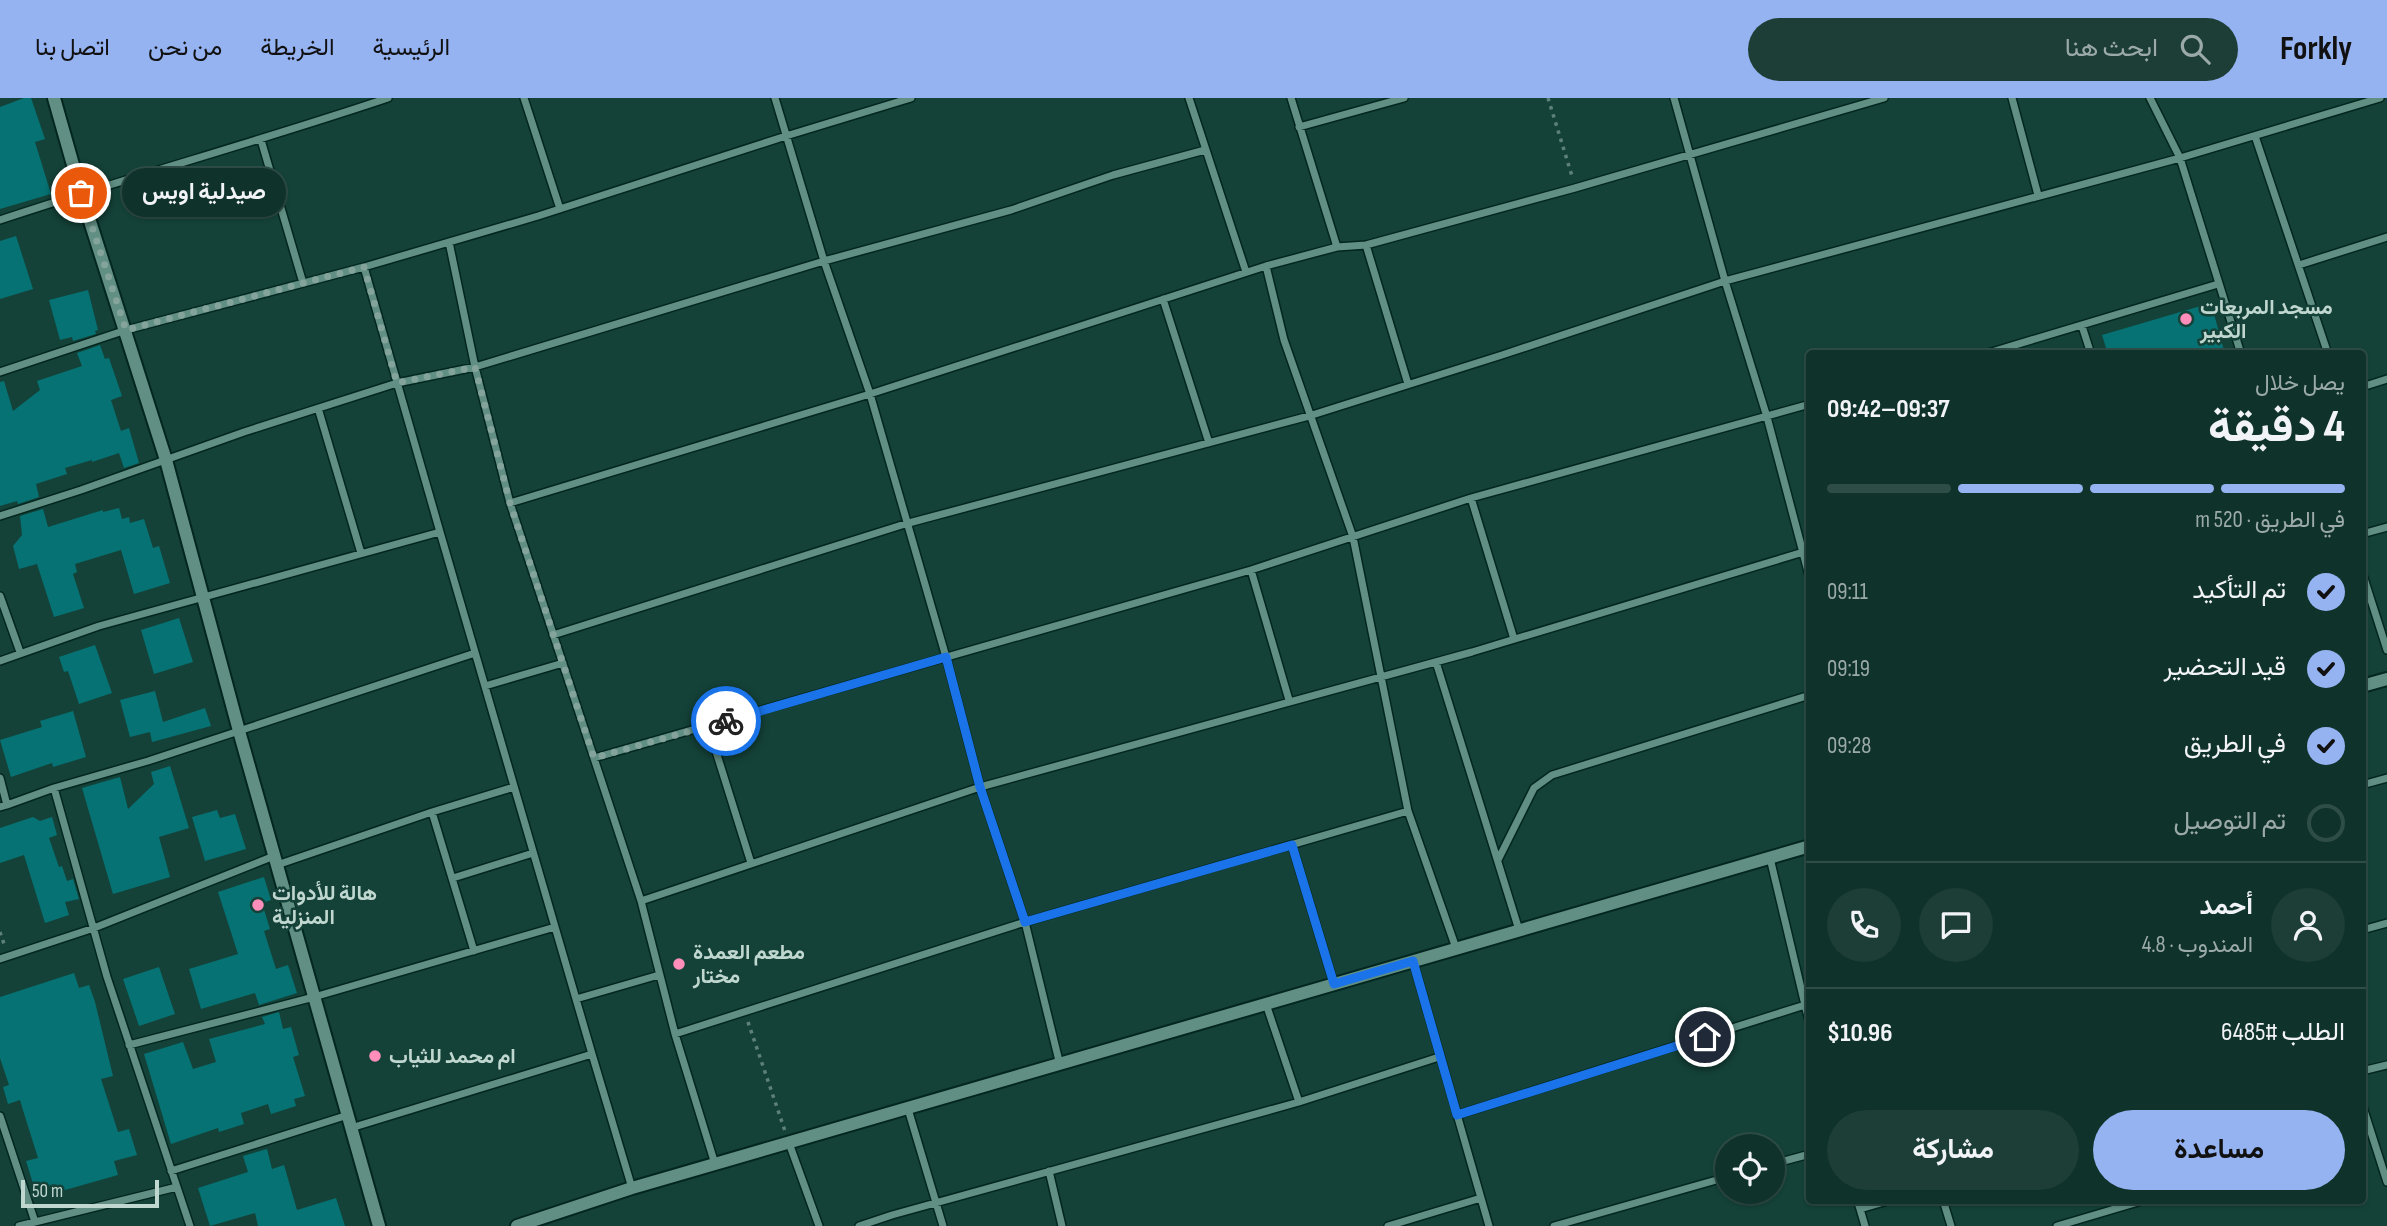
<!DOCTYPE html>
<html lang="ar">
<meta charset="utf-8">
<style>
body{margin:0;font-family:"Sofia Sans Condensed",Vazirmatn,sans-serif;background:#1d3e36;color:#f1f3f6;direction:rtl;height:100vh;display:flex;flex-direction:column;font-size:26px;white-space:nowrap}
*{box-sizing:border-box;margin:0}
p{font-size:23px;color:#9baaa8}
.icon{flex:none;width:38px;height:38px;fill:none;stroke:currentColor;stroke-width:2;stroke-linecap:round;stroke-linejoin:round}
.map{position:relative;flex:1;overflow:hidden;direction:ltr}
.sheet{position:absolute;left:1806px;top:252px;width:560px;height:854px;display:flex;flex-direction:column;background:#0f322a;border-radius:7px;box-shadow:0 2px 5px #0004,0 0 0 2px #2f4d47;direction:rtl}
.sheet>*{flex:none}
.fabs{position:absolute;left:1715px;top:1036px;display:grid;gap:14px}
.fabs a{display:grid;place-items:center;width:70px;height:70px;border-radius:50%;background:#0f322a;box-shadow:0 2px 5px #0004,0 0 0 2px #2f4d47;font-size:35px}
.scale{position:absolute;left:21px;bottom:18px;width:138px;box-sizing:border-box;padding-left:7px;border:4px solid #c0d7d0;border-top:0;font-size:19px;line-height:24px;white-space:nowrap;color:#c0d7d0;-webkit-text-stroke:5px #144238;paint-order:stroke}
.pin{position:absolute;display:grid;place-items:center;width:60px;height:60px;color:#fff;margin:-30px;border:4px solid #fff;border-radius:50%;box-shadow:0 2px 7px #0007}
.courier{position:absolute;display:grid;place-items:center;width:70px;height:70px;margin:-35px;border:5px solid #1a73e8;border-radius:50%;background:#fff;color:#222;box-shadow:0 2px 9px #0007}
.bubble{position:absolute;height:49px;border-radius:24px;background:#0f322a;box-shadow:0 2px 5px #0004,0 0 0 2px #2f4d47;font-size:23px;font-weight:700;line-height:49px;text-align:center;direction:rtl}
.headline em{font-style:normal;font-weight:700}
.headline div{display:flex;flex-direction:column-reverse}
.headline{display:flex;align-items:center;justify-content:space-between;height:119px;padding:0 21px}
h1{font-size:46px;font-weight:700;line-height:52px}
.bar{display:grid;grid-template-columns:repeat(4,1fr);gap:10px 7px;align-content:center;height:84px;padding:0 21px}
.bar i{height:9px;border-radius:5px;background:#2f4d47}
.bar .current{background:#95b2f1}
.bar p{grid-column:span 4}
.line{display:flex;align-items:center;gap:18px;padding:0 21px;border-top:2px solid #2f4d47}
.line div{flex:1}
.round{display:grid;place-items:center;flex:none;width:74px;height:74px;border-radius:37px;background:#1d3e36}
ol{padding:0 21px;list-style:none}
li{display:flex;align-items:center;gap:21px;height:77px}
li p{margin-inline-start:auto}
li .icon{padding:7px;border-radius:50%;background:#95b2f1;color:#111;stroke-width:4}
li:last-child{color:#9baaa8}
li i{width:38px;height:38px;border:4px solid #2f4d47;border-radius:50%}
.cta{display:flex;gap:14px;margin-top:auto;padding:14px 21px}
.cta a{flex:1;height:80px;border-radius:42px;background:#95b2f1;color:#111;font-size:28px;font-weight:700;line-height:80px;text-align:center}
.cta a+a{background:#1d3e36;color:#f1f3f6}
header{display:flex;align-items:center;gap:42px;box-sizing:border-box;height:98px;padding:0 35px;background:#95b2f1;color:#111}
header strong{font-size:33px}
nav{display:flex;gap:38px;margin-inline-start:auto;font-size:24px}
.search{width:490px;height:63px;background:#1d3e36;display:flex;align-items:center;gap:18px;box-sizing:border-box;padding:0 24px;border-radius:38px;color:#9baaa8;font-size:26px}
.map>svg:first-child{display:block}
.building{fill:#067273}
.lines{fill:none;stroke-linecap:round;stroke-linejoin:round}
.minor-casing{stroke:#032720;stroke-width:10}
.tertiary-casing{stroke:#032720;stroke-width:16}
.path{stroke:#5d8179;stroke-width:3.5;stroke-dasharray:3.5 5;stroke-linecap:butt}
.minor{stroke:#618f83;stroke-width:7}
.tertiary{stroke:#618f83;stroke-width:12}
.done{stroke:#84a39b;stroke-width:7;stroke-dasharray:0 12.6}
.route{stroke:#1a73e8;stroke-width:9}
.poi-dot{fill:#ff8eba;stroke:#144238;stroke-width:2.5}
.labels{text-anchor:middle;stroke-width:5;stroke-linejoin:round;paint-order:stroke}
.poi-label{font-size:21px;font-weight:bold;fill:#c0d7d0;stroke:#144238;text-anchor:start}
</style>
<header>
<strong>Forkly</strong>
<div class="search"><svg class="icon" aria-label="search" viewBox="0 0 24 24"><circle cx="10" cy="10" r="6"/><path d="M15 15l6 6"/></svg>ابحث هنا</div>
<nav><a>الرئيسية</a><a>الخريطة</a><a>من نحن</a><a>اتصل بنا</a></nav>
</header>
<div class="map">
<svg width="2387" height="1128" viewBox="0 0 2387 1128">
<rect width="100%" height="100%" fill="#144238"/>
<path class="building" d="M24,0H31L45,41L35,44L51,96L0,111V9Z
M16,138L33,191L0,201V143Z
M88,192L98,232L95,233L96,236L73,243L72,239L60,242L49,202Z
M2211,205L2225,256H2108L2102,237Z
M100,247L105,261L109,260L122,298L111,302L121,333L129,330L139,365L124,370L119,355L92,364V362L65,370L67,376L36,386L39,399L18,406L17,403L0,408V284L4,283L13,313L40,292L37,283L82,268L77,255Z
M119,410L122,421L129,419L130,425L144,421L153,450L159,448L170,485L134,496L121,452L75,466L77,474L73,476L84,510L54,519L37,466L19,471L13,448L22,437L20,418L43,411L48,429L103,412V414Z
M179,520L193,564L154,576L141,532Z
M95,547L112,595L79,606L68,573L64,574L59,559Z
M155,593L163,624L205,610L211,628L152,644L150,634L130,639L120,602Z
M73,613L86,659L53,669L52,665L11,679L0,642L42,629L40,623Z
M170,668L189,730L159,739L170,779L113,796L82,690L120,679L128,711L154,686L151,674Z
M217,712L220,720L235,716L246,751L205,763L192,719Z
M33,719L40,723L52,719L57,737L49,740L59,769L62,768L67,783L73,781L79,801L65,804L69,817L45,825L24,757L0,765V730Z
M264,779L271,802L262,805L270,831L264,833L276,871L288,867L297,895L259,907L255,895L201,911L189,871L238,856L218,794Z
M159,869L175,916L139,928L123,881Z
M74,875L79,890L89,887L95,904L113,978L101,981L118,1034L129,1031L137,1057L114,1063L118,1077L58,1094L55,1086L35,1092L26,1063L38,1060L22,1009L20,1002L8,1006L3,989L9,987L0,960V899Z
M279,914L283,931L291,929L299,957L293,959L305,998L294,1001L296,1008L271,1016L268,1006L241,1015L244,1026L219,1034L218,1030L171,1046L144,956L183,944L193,971L216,964L209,941L265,926L262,919Z
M267,1051L272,1071L284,1067L297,1112L336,1100L345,1128H258L255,1115L210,1128L198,1090L248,1074L243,1058Z"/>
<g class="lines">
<g class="minor-casing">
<path id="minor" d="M524,0L560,111
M775,0L824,163L870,296L946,559L980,689L1025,824L1060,967
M1189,0L1246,174
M1291,0L1337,149
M1674,0L1725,183L1767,319L1810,481
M2012,0L2038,97
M2150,0L2180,60L2241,256
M1299,29L1404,0
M2255,38L2328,256
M261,42L303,185
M0,122C129,79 260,43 388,0
M449,144L475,269L510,405L641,803L675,936L715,1066
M1366,147L1408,286
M2299,167L2387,139
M1266,168L1284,242L1353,439L1408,713L1456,850
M1163,201L1209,345
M2082,228L2091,256
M1985,256L2218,186
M0,274L126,232L364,169L538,118L786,38L911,0
M2362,289L2387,281
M318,310L361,455
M1471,400L1514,541
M510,405L870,296L1266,168L1337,149L1366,147L1575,90L1884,0
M0,418L81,392L244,334L397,285L475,269L824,163L1011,112L1113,77L1205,52
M440,434L576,901
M2362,436L2387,429
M1251,472L1289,602
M2362,474L2387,552
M0,498L20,554
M553,537L905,426L1309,318L1502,257L1725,183L2180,60L2380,0
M0,563L99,528L440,434L364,169
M1436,564L1519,832
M485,588L563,565
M708,628L751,765
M594,660L1251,472L1471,400L1810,306
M0,680L7,707L0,709
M2362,687L2387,680
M54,690L107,879L190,1128
M7,707L54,690L148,663L475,555
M432,714L514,689
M1292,747L1334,886
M1498,762L1534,690L1552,677L1810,597
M277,767L432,714L474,853
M453,780L533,755
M641,803L980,689L1472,554L1810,452
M2362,832L2387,825
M0,861L94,830L274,758
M1413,863L1489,1128
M1266,906L1299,1004
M1810,906L1805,907L1810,926
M675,936L1025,824L1408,713
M129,947L314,899L555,829
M592,956L632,1090
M2362,973L2387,967
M2362,1006L2387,1084
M908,1011L943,1128
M1457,1017L1805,907L1770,760
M0,1018L35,1124
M351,1030L592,956L576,901L659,877
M789,1045L819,1128
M1773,1066L1810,1056
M171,1073L348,1017
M1049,1073L1062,1128
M1857,1102L1860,1111L1891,1102
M1943,1102L1951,1128
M1860,1111L1865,1128
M19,1128L177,1089
M859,1128L892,1117L1299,1004L1439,959
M1388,1128L1481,1100
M1554,1128L1727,1079
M2057,1128L2145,1102"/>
</g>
<g class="tertiary-casing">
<path id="tertiary" d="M54,0L81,95L166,362L239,633L379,1128
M2362,588L2387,581
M517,1128L632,1090L1810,748"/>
</g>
<path class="path" d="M1548,0L1572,78
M0,834L5,849
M748,924L785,1033"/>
<use href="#minor" class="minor"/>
<use href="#tertiary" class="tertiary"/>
</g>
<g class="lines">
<path class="done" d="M81,95L126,232L364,169L397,285L475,269L510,405L594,660L726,623"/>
<path class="route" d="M726,623L946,559L980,689L1025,824L1292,747L1334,886L1413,863L1457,1017L1705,939"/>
</g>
<g class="poi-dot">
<circle cx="2186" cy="221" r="7"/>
<circle cx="258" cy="807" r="7"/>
<circle cx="679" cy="866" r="7"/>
<circle cx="375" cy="958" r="7"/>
</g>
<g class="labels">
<g class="poi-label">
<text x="2200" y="216">مسجد المربعات<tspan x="2200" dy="24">الكبير</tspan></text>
<text x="272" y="802">هالة للأدوات<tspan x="272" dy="24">المنزلية</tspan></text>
<text x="693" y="861">مطعم العمدة<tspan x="693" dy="24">مختار</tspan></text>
<text x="389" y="965">ام محمد للثياب</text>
</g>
</g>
</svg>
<div class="fabs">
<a><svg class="icon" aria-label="locate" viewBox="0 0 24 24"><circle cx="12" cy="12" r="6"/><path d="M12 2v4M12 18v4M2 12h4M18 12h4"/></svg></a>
</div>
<div class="scale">50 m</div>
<div class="pin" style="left:81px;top:95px;background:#ea580c"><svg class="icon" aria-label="bag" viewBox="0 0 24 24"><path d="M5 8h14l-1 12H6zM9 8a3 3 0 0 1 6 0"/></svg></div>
<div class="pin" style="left:1705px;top:939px;background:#1f2937"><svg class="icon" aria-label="home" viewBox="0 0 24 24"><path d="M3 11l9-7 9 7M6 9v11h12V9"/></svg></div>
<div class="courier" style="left:726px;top:623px"><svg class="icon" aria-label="bike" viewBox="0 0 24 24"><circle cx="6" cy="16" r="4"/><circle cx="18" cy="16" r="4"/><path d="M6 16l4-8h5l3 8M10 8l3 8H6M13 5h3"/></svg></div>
<div class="bubble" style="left:122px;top:70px;width:164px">صيدلية اويس</div>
<section class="sheet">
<div class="headline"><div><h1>4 دقيقة</h1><p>يصل خلال</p></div><em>09:37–09:42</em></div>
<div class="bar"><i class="current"></i><i class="current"></i><i class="current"></i><i></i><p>في الطريق · 520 m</p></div>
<ol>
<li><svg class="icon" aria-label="check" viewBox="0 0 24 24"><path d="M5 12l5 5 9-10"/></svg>تم التأكيد<p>09:11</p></li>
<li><svg class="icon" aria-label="check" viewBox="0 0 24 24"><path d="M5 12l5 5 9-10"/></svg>قيد التحضير<p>09:19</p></li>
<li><svg class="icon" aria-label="check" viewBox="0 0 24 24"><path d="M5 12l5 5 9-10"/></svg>في الطريق<p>09:28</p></li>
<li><i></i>تم التوصيل</li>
</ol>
<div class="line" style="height:126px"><a class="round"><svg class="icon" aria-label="person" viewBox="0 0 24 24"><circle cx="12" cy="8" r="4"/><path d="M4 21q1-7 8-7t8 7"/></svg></a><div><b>أحمد</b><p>المندوب · 4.8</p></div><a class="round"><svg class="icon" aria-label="chat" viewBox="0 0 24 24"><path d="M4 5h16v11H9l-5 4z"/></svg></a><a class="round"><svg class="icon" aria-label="phone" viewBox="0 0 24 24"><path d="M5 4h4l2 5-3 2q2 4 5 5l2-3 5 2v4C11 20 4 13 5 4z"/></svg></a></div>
<div class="line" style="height:91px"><div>الطلب #6485</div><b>$10.96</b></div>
<div class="cta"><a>مساعدة</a><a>مشاركة</a></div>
</section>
</div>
